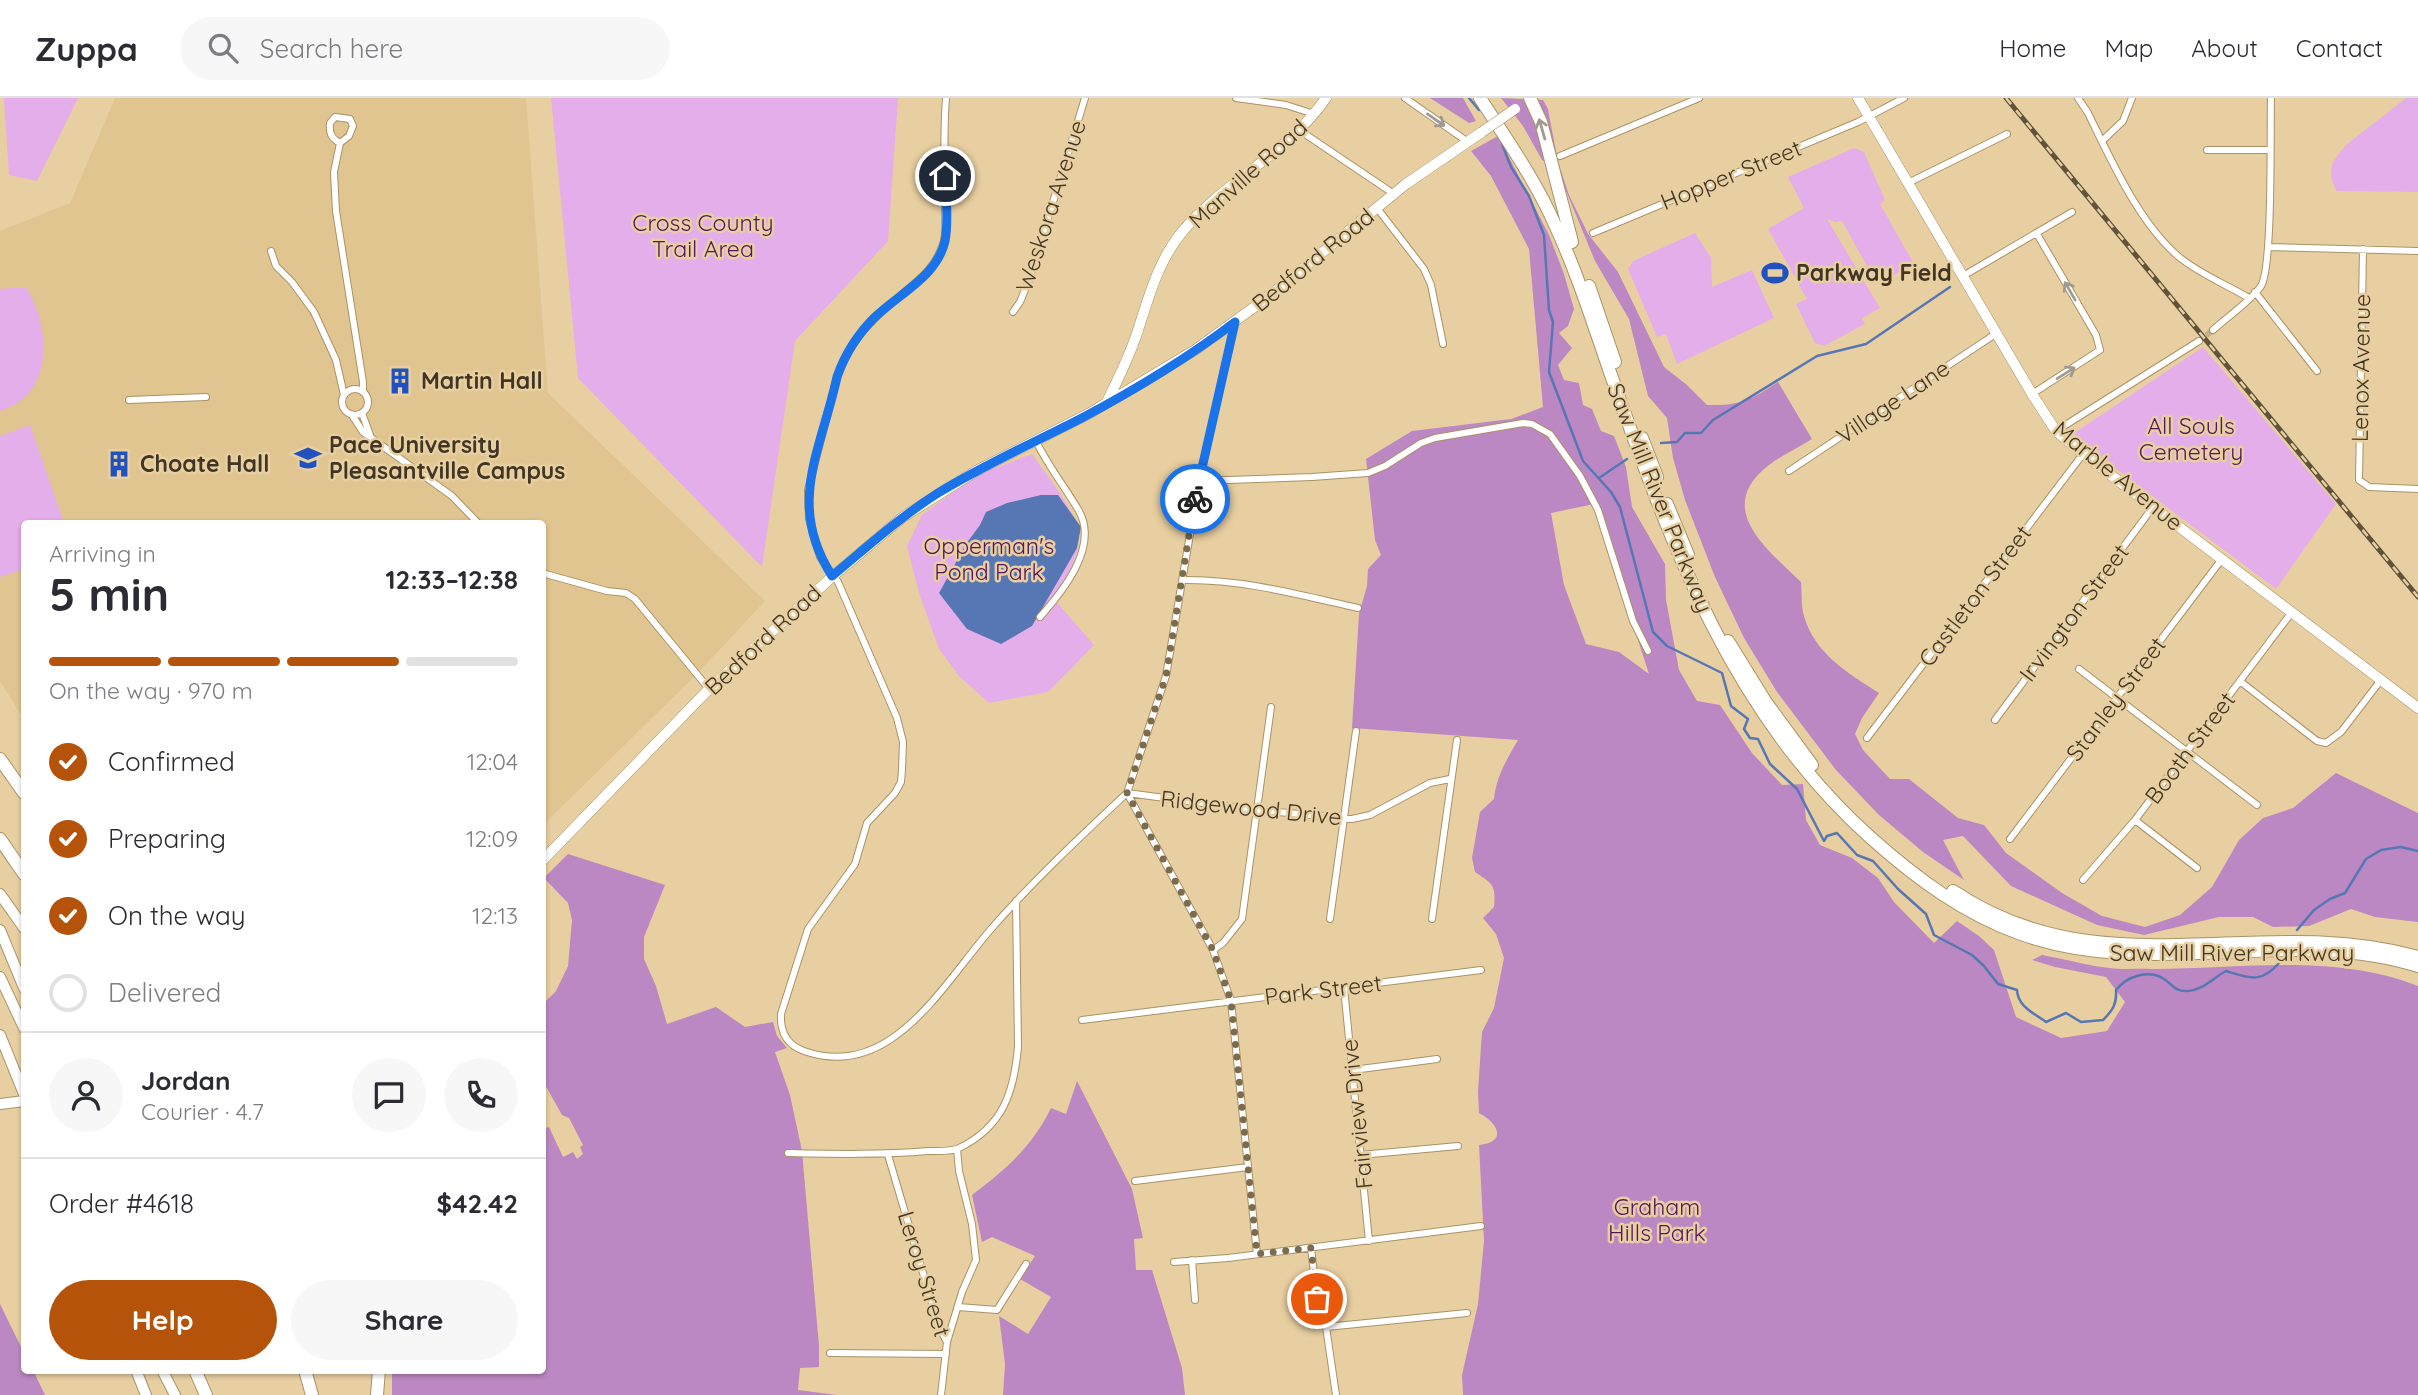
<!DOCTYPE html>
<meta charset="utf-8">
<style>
body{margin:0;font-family:Quicksand,sans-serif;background:#f7f7f7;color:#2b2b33;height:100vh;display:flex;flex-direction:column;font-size:26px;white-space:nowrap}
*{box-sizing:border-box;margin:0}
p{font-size:23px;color:#7c7c81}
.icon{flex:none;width:38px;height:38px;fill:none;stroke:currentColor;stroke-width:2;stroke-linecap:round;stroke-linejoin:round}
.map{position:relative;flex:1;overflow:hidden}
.sheet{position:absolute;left:21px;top:422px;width:525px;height:854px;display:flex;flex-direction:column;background:#fff;border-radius:7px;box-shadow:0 2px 5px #0004}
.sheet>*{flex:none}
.pin{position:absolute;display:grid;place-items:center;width:60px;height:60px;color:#fff;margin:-30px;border:4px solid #fff;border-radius:50%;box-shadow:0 2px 7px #0007}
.courier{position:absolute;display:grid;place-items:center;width:70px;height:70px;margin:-35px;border:5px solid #1a73e8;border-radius:50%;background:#fff;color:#222;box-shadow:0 2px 9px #0007}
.head em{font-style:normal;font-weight:700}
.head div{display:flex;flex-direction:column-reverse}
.head{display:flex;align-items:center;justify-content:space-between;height:119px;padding:0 28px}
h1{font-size:46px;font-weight:700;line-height:52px}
.bar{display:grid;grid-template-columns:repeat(4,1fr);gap:10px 7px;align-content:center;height:84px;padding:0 28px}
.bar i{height:9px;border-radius:5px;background:#e1e1e2}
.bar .selected{background:#b45309}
.bar p{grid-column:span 4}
.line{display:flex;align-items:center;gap:18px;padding:0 28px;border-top:2px solid #e1e1e2}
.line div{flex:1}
.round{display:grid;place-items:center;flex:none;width:74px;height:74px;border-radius:37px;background:#f7f7f7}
ol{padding:0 28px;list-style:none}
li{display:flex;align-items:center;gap:21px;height:77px}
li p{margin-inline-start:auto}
li .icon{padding:7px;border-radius:50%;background:#b45309;color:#fff;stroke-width:4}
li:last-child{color:#7c7c81}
li i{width:38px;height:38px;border:4px solid #e1e1e2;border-radius:50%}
.button{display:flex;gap:14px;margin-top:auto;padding:14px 28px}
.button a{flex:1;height:80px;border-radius:42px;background:#b45309;color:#fff;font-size:28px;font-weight:700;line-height:80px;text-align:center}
.button a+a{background:#f7f7f7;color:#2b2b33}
header{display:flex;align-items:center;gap:42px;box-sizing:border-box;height:98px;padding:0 35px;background:#fff;border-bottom:2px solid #e1e1e2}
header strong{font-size:33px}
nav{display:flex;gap:38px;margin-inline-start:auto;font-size:24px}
.search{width:490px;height:63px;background:#f7f7f7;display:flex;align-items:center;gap:18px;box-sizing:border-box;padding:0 24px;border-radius:38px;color:#7c7c81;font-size:26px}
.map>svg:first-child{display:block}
.built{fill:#e1c591}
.green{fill:#e4aeea}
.forest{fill:#bc88c3;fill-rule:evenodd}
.water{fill:#5777b4}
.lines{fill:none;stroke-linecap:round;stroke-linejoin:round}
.stream{stroke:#5777b4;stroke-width:2.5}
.street-tunnel{stroke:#c6b088;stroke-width:6;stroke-dasharray:6 3;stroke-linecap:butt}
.street-casing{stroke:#aa9266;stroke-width:8}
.secondary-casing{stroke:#aa9266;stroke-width:11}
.primary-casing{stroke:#aa9266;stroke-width:12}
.highway-casing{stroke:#aa9266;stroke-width:14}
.street{stroke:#fff;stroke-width:6}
.secondary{stroke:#fff;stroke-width:10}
.primary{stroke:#fff;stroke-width:10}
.highway{stroke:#fff;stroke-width:12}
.rail-casing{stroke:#5f533b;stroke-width:5}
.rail{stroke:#e8cfa1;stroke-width:2.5;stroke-dasharray:8;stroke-linecap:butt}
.secondary-bridge-casing{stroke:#aa9266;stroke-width:11;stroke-linecap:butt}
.secondary-bridge{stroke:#fff;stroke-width:10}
.oneway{stroke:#a09a91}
.done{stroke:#7b6c4f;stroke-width:7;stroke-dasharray:0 12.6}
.route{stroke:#1a73e8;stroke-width:9}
.labels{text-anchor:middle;stroke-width:5;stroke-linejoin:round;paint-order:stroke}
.street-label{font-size:23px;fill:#403623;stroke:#e8cfa1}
.park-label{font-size:23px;fill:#55155e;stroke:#e8cfa1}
.poi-label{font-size:23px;font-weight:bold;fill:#403623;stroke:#e8cfa1;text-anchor:start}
</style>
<header>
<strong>Zuppa</strong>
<div class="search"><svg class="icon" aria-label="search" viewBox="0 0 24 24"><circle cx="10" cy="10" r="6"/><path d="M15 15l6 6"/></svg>Search here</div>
<nav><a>Home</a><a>Map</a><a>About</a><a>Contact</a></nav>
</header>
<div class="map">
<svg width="2418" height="1297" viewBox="0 0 2418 1297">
<rect width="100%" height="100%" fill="#e8cfa1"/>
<path class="built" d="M115,0H526L548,295L765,503L697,576L543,727L542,425H24V622L0,583V133L70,105Z"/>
<path class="green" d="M4,0H78L37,83L9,77Z
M551,0H898L888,143L795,243L762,469L578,280Z
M2406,0H2418V94L2337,93C2325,73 2332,63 2346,47Z
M1854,50L1864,54L1885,102L1880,106L1914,166L1877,186L1842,123L1835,124L1827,121L1880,210L1862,220L1865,226L1824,248L1815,245L1796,206L1807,201L1768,131L1804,110L1788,79Z
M1695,135L1711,160L1712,189L1752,172L1774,220L1677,266L1666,236L1657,239L1628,171L1633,163Z
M26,189C51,230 55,296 0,313V191Z
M2203,249L2336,406L2276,491L2071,337Z
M30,327L64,425H24V471L0,479V338Z
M1032,356C1046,377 1080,416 1079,441C1078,461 1064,483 1054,501L1094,547L1048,594L989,605L959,578L939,551L919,495L907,448L922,417L977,377Z"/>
<path class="forest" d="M1430,0H1463L1476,23L1469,25Z
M1501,0L1543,2L1548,11L1558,64L1569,97L1588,136L1618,174L1664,269L1687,287L1707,307C1740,308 1751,302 1778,284L1812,341C1798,350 1782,357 1769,367C1713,410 1767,451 1801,484C1802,495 1801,508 1804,518C1815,556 1848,575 1879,595L1862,620L1855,636L1863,652L1890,681H1909L1958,720L1984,727L2006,755L2062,795L2102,818L2145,829L2180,817L2212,789L2239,742L2263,720L2293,710L2336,675L2418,715V824L2375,819L2351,811L2309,828L2273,829L2253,819H2219L2144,837L2097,827L2011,788L1963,738L1943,742L1964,782L1923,754L1879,717L1836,672L1777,594L1744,540L1715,479L1685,402L1673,360L1667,320L1648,298L1629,221L1595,163L1557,71L1542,62L1523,28Z
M1498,38L1549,137L1564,176L1574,211L1568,228L1559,235L1572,250L1558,267L1564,282L1579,285L1583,307L1592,311L1601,333L1614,338L1626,369L1632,409L1665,466L1666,502L1679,572L1697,603L1720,607L1752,655L1782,687L1803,686L1806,722L1820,747L1852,760L1878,780L1894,804L1934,845L1957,823L1979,838L1994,852L2016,919L2061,940L2107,933L2125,904L2106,879L2055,869L2032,862L2042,857C2065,861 2088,868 2110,870C2124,872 2139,870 2153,871C2242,871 2333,855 2418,888V1297H1463L1462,1277L1478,1206L1484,1143L1479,1047C1508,1044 1498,1025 1479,1015L1478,993L1482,934L1494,910L1504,860L1496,836L1483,820L1494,809C1496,787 1493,786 1475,774L1472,760L1480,714L1494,701C1496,679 1507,661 1518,642L1352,630L1359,516L1367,488L1368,471L1381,457L1375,442L1366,361L1412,333L1511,321L1543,309L1529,151L1491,78L1471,53ZM1594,406L1649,576L1619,554L1586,546L1564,487L1551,415Z
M568,756L665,787L644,839V861L656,888L667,926L716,909L745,929L773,924L777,938L787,950L775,954L790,997L802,1053L819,1248V1269L800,1270L798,1292L837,1297H392V1272H542L543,1031L549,1029L563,1059L573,1054L577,1061L583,1056L580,1049L583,1047L569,1020L562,1017L543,983V906L556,893L568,868L572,822L568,805L544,780Z
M1077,983L1132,1091L1143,1140L1134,1141L1136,1172H1152L1182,1270L1185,1297H1003L1005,1266L999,1218L1028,1236L1051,1199L1020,1181L1035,1158L992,1139L982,1144L972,1097C1006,1071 1032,1049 1051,1010L1066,1016Z
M0,1206L24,1255V1272H33L45,1297H0Z"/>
<path class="water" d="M1041,397H1058L1081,429L1077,450L1032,528L1001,546L967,531L939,495L966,446L980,427L986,414L1007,405Z"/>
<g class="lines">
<path class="stream" d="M1469,0L1479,12
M1502,46L1511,69L1529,98L1544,137L1549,212L1553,224L1549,274L1583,363L1611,394L1620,409L1653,534L1667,548L1722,575L1731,608L1748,621L1744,631L1750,640L1758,641L1770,666L1797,691L1824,743L1827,738L1837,735L1857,757L1873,763L1898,791L1926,816L1934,837L1972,857L1984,868L1998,886L2017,892C2018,909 2034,915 2046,924L2066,915L2081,924L2103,922C2113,912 2117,906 2116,892C2127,878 2149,871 2164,881C2173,887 2175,894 2188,893C2203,892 2213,880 2226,873C2249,880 2261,886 2279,865
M1661,345L1677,344L1685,335H1701L1713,322L1817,258L1866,246L1950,189
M1599,380L1627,361
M2297,832L2314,812L2330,801L2345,795L2366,761L2381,752L2401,749L2418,753"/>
<path class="street-tunnel" d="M2199,243L2213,232"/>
<g class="street-casing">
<path id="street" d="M946,0C943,36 945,72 945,108C945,120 947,135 943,146C933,174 919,181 899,199C871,222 849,244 837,279L808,392L809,421L820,459L838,484L897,620L903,644L902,672L901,684L895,695L867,725L855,766L808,831L781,916C780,934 787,947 804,953C835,964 864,959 891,941C930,915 960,867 991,831C1034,782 1080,739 1127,695
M1236,0L1286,7L1314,16
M1405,0L1468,44
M2078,0L2088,15C2111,62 2139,125 2179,159C2200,176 2225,186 2249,200
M1299,32L1394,96
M2102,43L2123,23L2132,0
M340,45L349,38L353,28L350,21L335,19L330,25C329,35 331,40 340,45L334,74L336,113L363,284V294
M2207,52H2269
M1560,58L1699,0
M1908,85L2007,36
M1377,110L1424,171L1431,187L1443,246
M1593,135L1858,24L1904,0
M2268,149L2418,153
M2363,151L2359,382L2369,389L2418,391
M271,153L276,168L292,184L314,214L336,262L344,297
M1963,178L2072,114
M2255,194L2317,273
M1013,214L1020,204L1029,182L1085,0
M1235,225L1199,383L1166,578L1127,695L1213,852L1231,903L1257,1156
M2213,232C2228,218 2250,204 2261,188C2273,169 2270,32 2271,0
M342 304a13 13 0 1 1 26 0a13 13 0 1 1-26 0Z
M2032,296L2100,252L2096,237L2037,136
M129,302L206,299
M362,315L370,337
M352,317L363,334L452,398L478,425
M2056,333L2199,243
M1036,343C1048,368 1065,389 1079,413C1099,449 1063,493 1040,519
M1789,373L1997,235
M1199,383L1312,379L1368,375L1385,368L1421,345L1435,340L1523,325L1532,326L1550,336L1580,378L1598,412L1633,523L1648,553
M542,475L607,493L626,495L635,501L709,591
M1183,482C1242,481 1300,497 1358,510
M2079,571L2257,707
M2241,584L2317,643L2326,645L2341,634L2381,582
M1995,622L2153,409
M1867,640L2083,356
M1127,695L1256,712L1352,721L1370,717L1430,685L1450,681
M2135,722L2197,770
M2010,741L2222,461
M2083,782L2135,722L2292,514
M1330,821L1356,633
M1432,821L1457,642
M1213,852L1223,845L1242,821L1271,609
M1344,890L1369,1143
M1082,922L1481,872
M1353,972L1437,961
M788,1055C835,1056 881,1057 928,1053C937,1053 951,1054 959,1050C1003,1029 1014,994 1018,949L1016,803
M888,1057L939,1229L947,1244
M1360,1057L1458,1048
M1135,1083L1248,1069
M1311,1150L1317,1201L1326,1229L1336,1297
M1192,1162L1195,1202
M1174,1164L1228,1160L1481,1128
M958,1209L997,1212L1026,1166
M1326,1229L1467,1215
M830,1255L946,1256
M941,1297L947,1244L962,1194L976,1162L972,1126L959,1073L957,1051"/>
</g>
<g class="secondary-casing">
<path id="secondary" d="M1858,0L2032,296L2056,333L2083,356L2418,610
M1107,304C1117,283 1127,263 1135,241C1148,203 1156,166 1182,134C1224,84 1288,55 1326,0
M542,763L709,591L833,478L903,419L976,373L1090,315L1195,252L1264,202L1406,86L1482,34"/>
</g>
<g class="primary-casing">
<path id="primary" d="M0,796L24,830
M0,832L24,890
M0,879L24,930
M0,937L24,996
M0,1006L24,1003
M136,1272L146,1297
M162,1272L175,1297"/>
</g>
<g class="highway-casing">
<path id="highway" d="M1480,0C1507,42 1536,83 1556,129C1578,177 1594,228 1611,277C1672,448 1731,615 1871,740C1916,780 1964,816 2021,836C2152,883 2288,827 2418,868
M1530,0L1541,24L1572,144
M1589,188L1615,264
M1642,340L1657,379
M1667,406L1688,457
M1728,543L1765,603L1812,667
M0,661L24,695
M0,741L24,776
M1953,793C2103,894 2259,814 2418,859
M195,1272L206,1297
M305,1272L312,1297
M377,1297L379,1272"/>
</g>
<use href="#street" class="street"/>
<use href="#secondary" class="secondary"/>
<use href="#primary" class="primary"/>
<use href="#highway" class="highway"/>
<g class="rail-casing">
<path id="rail" d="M2006,0L2418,499"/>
</g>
<use href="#rail" class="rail"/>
<g class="secondary-bridge-casing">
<path id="secondary-bridge" d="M1482,34L1515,11"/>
</g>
<use href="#secondary-bridge" class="secondary-bridge"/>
</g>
<defs><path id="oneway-shaft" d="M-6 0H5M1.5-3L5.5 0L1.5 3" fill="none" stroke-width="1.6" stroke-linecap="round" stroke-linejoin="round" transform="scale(1.75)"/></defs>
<g class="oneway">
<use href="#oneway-shaft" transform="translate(1436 22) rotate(35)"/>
<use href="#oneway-shaft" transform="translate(1542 31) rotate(-106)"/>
<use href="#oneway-shaft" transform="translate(2070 193) rotate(-120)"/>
<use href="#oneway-shaft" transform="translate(2066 275) rotate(-32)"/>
</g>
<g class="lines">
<path class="done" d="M1195,401L1166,578L1127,695L1213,852L1231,903L1257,1156L1311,1150L1317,1201"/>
<path class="route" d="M945,78C946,98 949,123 945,143C937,179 898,196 874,220C856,238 845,256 837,279C821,353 786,406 832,478C867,449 900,419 938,395C984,367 1033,345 1080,321C1131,294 1189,259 1235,224L1195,401"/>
</g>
<defs>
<g id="stadium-bare" transform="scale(2.1)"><path d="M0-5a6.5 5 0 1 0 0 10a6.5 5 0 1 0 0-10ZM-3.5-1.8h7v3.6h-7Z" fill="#2052bf" stroke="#e8cfa1" stroke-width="2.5" paint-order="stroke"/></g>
<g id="building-bare" transform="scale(2.1)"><path d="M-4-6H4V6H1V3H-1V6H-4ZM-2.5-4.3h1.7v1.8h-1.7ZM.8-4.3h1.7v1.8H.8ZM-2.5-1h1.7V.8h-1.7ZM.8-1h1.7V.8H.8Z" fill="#2052bf" stroke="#e8cfa1" stroke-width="2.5" paint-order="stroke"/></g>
<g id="university-bare" transform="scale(2.1)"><path d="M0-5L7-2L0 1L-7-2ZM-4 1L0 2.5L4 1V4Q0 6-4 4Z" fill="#2052bf" stroke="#e8cfa1" stroke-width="2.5" paint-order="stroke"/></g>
</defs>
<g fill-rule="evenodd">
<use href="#stadium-bare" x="1775" y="175"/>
<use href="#building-bare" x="400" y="283"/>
<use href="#university-bare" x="308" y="360"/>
<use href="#building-bare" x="119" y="366"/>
</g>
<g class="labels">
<g class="street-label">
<text transform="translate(1248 76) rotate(-42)" y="8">Manville Road</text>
<text transform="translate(1731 77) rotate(-22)" y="8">Hopper Street</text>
<text transform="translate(1051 108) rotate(-72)" y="8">Weskora Avenue</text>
<text transform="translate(1313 162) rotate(-39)" y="8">Bedford Road</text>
<text transform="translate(2361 270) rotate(-89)" y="8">Lenox Avenue</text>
<text transform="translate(1893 304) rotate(-34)" y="8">Village Lane</text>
<text transform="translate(2118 378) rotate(39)" y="8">Marble Avenue</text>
<text transform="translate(1660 400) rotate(68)" y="8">Saw Mill River Parkway</text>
<text transform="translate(1975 498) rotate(-53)" y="8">Castleton Street</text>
<text transform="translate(2074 515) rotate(-53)" y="8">Irvington Street</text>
<text transform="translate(763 542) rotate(-43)" y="8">Bedford Road</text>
<text transform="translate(2116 601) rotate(-53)" y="8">Stanley Street</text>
<text transform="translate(2190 650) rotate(-53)" y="8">Booth Street</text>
<text transform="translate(1251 710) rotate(6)" y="8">Ridgewood Drive</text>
<text x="2232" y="863">Saw Mill River Parkway</text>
<text transform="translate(1323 892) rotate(-7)" y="8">Park Street</text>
<text transform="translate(1357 1016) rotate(-96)" y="8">Fairview Drive</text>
<text transform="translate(924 1176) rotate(73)" y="8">Leroy Street</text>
</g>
<g class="park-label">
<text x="703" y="133">Cross County<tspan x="703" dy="26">Trail Area</tspan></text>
<text x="2191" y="336">All Souls<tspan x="2191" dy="26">Cemetery</tspan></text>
<text x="989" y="456">Opperman's<tspan x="989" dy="26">Pond Park</tspan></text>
<text x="1657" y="1117">Graham<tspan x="1657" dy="26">Hills Park</tspan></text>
</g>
<g class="poi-label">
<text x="1796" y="183">Parkway Field</text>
<text x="421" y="291">Martin Hall</text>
<text x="329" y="355">Pace University<tspan x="329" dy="26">Pleasantville Campus</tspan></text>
<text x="140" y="374">Choate Hall</text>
</g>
</g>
</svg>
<div class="pin" style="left:1317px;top:1201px;background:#ea580c"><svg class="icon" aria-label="bag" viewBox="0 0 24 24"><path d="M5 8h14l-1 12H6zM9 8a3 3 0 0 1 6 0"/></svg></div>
<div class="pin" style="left:945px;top:78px;background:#1f2937"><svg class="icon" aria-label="home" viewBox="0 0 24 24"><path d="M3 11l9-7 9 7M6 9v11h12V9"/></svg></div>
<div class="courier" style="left:1195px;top:401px"><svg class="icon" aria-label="bike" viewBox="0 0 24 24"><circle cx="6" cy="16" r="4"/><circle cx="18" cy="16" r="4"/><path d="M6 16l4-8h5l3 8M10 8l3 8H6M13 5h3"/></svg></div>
<section class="sheet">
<div class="head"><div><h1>5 min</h1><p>Arriving in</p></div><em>12:33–12:38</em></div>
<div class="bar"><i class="selected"></i><i class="selected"></i><i class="selected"></i><i></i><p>On the way · 970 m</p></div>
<ol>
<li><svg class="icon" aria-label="check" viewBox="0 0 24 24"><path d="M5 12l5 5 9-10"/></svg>Confirmed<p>12:04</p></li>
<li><svg class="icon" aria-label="check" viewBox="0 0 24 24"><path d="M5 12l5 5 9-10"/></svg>Preparing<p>12:09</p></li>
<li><svg class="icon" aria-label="check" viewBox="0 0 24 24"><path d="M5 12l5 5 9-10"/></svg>On the way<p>12:13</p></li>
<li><i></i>Delivered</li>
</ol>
<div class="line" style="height:126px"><a class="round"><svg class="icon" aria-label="person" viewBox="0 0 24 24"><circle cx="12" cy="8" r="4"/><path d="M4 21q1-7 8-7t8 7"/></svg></a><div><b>Jordan</b><p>Courier · 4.7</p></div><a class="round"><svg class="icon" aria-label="chat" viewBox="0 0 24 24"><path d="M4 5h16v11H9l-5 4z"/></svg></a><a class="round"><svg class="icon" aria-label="phone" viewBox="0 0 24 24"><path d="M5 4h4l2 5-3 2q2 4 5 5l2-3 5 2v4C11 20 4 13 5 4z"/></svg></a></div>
<div class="line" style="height:91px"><div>Order #4618</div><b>$42.42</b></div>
<div class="button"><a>Help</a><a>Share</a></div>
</section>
</div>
